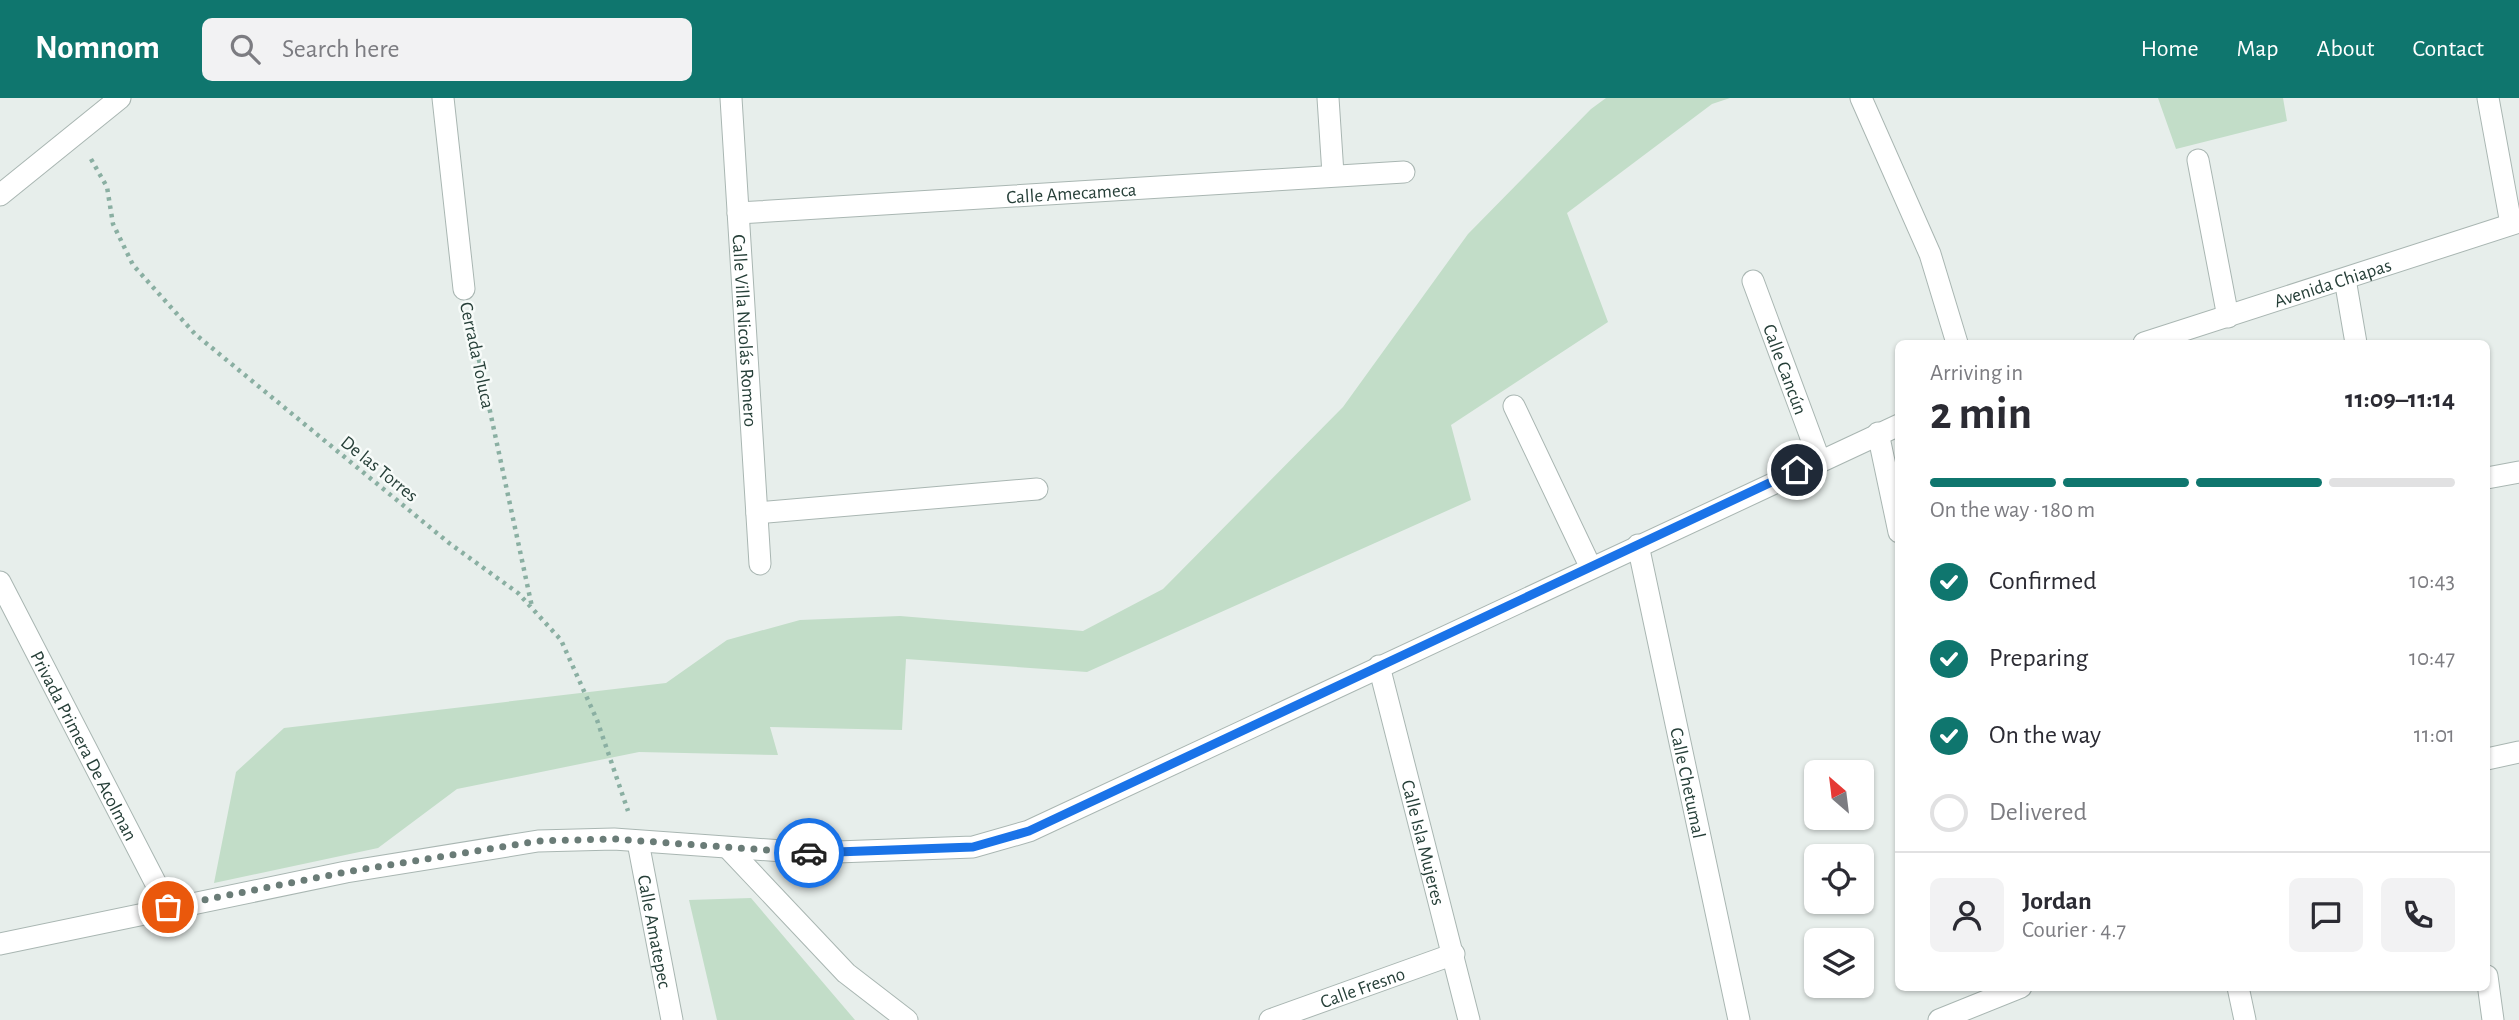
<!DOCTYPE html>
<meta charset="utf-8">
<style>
body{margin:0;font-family:"Alegreya Sans",sans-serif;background:#f2f2f3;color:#2b2b33;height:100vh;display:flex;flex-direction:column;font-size:26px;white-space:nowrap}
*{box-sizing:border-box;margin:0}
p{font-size:23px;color:#7c7c81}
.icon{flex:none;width:38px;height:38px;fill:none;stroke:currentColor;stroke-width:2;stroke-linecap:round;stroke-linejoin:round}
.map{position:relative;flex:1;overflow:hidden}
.drawer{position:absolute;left:1895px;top:242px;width:595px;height:651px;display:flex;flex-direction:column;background:#fff;border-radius:10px;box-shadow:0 2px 5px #0004}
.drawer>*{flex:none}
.needle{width:46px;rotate:332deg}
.controls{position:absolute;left:1804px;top:662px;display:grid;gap:14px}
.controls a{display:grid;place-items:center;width:70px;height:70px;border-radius:10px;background:#fff;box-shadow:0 2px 5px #0004;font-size:35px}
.pin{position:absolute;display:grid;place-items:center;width:60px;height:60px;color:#fff;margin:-30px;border:4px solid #fff;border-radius:50%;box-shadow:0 2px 7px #0007}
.courier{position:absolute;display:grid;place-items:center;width:70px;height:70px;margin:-35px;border:5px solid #1a73e8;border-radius:50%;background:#fff;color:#222;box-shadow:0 2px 9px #0007}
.headline em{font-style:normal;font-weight:700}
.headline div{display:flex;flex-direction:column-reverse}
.headline{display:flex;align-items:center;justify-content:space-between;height:119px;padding:0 35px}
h1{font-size:46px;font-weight:700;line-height:52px}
.bar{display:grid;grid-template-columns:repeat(4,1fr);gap:10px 7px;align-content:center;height:84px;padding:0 35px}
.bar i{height:9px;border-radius:5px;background:#e1e1e2}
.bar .active{background:#0f766e}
.bar p{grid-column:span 4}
.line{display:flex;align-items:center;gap:18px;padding:0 35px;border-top:2px solid #e1e1e2}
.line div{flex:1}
.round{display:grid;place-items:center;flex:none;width:74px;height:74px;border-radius:10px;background:#f2f2f3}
ol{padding:0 35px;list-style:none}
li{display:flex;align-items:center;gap:21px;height:77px}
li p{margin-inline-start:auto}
li .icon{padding:7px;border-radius:50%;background:#0f766e;color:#fff;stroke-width:4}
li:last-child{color:#7c7c81}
li i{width:38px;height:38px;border:4px solid #e1e1e2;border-radius:50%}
header{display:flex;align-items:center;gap:42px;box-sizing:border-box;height:98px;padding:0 35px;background:#0f766e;color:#fff}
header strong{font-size:33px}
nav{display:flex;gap:38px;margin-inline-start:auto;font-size:24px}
.search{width:490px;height:63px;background:#f2f2f3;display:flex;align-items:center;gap:18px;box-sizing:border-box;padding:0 24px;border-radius:10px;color:#7c7c81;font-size:26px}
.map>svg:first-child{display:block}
.green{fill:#c2ddc8}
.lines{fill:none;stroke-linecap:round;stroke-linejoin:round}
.minor-casing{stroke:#a9b6b2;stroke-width:23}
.path{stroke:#8aafa2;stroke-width:4.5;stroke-dasharray:3.5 5;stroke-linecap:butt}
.minor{stroke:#fff;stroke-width:21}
.done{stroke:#6a7c77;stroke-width:7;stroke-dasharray:0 12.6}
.route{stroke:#1a73e8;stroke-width:9}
.labels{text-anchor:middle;stroke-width:5;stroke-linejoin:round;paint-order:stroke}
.street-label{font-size:19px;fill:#263f38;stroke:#f7fbf9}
</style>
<header>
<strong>Nomnom</strong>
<div class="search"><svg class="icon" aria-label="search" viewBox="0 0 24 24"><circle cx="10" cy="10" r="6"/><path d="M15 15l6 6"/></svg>Search here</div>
<nav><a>Home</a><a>Map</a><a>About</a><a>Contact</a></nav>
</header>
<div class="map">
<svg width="2519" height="922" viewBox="0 0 2519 922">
<rect width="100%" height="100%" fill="#e7eeeb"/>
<path class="green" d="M1606,0H1730L1712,6L1567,115L1608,224L1451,327L1471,402L1087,574L906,561L902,632L770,629L778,657L639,654L457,691L378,750L214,785L236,674L284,630L666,585L727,542L800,522L900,518L1083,533L1163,491L1343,309L1468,136L1591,11Z
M2158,0H2283L2287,23L2176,51Z
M751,800L855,922H717L689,802Z"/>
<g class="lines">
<g class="minor-casing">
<g id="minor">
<path d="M443,0L464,191"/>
<path id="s1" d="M731,0L760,466"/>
<path d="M1328,0L1333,76"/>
<path d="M1861,0L1930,156L1957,245"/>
<path d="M2488,0L2511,126"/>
<path d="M2198,62L2228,219"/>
<path d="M0,97L120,0"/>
<path id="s2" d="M738,115L1404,74"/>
<path d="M2345,181L2356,245"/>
<path id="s3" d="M1753,183L1819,361"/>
<path id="s4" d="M2144,245L2519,124"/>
<path d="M1514,308L1591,470"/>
<path d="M1878,335L1899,434"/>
<path d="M2487,380L2519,374"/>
<path d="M757,415L1037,391"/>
<path id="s5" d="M1638,447L1739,922"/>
<path id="s6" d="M0,484L168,809"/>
<path id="s7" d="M1379,568L1469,922"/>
<path d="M2487,661L2519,654"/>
<path id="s8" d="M638,744L672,922"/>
<path d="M729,751L846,875L907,922"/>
<path d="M0,846L346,774L538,743L614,741L810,755L973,749L1029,733L1899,327"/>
<path d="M2487,878L2493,922"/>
<path d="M2238,889L2245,922"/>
<path id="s9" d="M1270,922L1454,856"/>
<path d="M1939,922L2021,889"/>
</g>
</g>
<path class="path" d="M91,61L107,89L113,126L133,167L195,236L449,445L518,495L561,542L597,622L628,713
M470,220L532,509"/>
<use href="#minor" class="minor"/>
</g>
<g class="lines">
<path class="done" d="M168,809L346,774L538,743L614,741L809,755"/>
<path class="route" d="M809,755L973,749L1029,733L1797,372"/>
</g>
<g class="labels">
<g class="street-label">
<text dy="7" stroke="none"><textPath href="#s2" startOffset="334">Calle Amecameca</textPath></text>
<text dy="7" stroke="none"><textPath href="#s4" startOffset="198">Avenida Chiapas</textPath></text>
<text dy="7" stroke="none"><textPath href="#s1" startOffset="233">Calle Villa Nicolás Romero</textPath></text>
<text transform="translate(478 257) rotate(78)" y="7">Cerrada Toluca</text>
<text dy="7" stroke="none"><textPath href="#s3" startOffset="94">Calle Cancún</textPath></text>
<text transform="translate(380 370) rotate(39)" y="7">De las Torres</text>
<text dy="7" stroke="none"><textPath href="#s6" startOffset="184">Privada Primera De Acolman</textPath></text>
<text dy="7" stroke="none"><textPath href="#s5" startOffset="243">Calle Chetumal</textPath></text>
<text dy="7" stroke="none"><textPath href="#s7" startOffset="182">Calle Isla Mujeres</textPath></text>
<text dy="7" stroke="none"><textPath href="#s8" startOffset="91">Calle Amatepec</textPath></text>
<text dy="7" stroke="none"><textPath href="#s9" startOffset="98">Calle Fresno</textPath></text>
</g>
</g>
</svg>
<div class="controls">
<a><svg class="needle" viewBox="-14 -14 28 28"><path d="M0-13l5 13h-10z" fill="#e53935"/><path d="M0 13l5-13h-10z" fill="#7c7c81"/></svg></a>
<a><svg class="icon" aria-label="locate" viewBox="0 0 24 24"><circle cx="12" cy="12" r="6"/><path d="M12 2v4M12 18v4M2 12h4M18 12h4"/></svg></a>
<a><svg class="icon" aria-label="layers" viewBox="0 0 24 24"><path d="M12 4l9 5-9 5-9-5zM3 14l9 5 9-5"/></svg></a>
</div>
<div class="pin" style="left:168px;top:809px;background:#ea580c"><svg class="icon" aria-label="bag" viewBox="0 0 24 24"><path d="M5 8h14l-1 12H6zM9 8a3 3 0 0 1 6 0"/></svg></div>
<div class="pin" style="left:1797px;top:372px;background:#1f2937"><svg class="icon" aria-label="home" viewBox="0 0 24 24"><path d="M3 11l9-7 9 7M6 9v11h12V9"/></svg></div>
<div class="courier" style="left:809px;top:755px"><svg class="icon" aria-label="car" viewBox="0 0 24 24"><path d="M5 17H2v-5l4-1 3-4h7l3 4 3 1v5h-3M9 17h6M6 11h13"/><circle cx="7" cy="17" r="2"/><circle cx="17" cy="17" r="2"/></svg></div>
<section class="drawer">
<div class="headline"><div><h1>2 min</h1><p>Arriving in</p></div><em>11:09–11:14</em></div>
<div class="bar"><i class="active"></i><i class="active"></i><i class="active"></i><i></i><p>On the way · 180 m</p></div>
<ol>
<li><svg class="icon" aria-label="check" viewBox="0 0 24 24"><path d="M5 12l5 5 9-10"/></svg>Confirmed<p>10:43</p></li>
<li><svg class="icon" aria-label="check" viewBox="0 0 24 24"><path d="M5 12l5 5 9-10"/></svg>Preparing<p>10:47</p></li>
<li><svg class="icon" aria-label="check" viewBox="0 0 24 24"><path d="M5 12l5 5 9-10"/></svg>On the way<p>11:01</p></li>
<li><i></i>Delivered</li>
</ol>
<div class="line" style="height:126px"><a class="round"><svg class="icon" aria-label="person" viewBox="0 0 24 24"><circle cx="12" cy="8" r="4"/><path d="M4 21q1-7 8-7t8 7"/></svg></a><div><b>Jordan</b><p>Courier · 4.7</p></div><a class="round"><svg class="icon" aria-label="chat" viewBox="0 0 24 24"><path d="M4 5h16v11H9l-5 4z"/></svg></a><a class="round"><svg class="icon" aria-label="phone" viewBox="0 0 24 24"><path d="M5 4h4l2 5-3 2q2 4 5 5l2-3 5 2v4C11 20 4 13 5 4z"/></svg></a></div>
</section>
</div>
